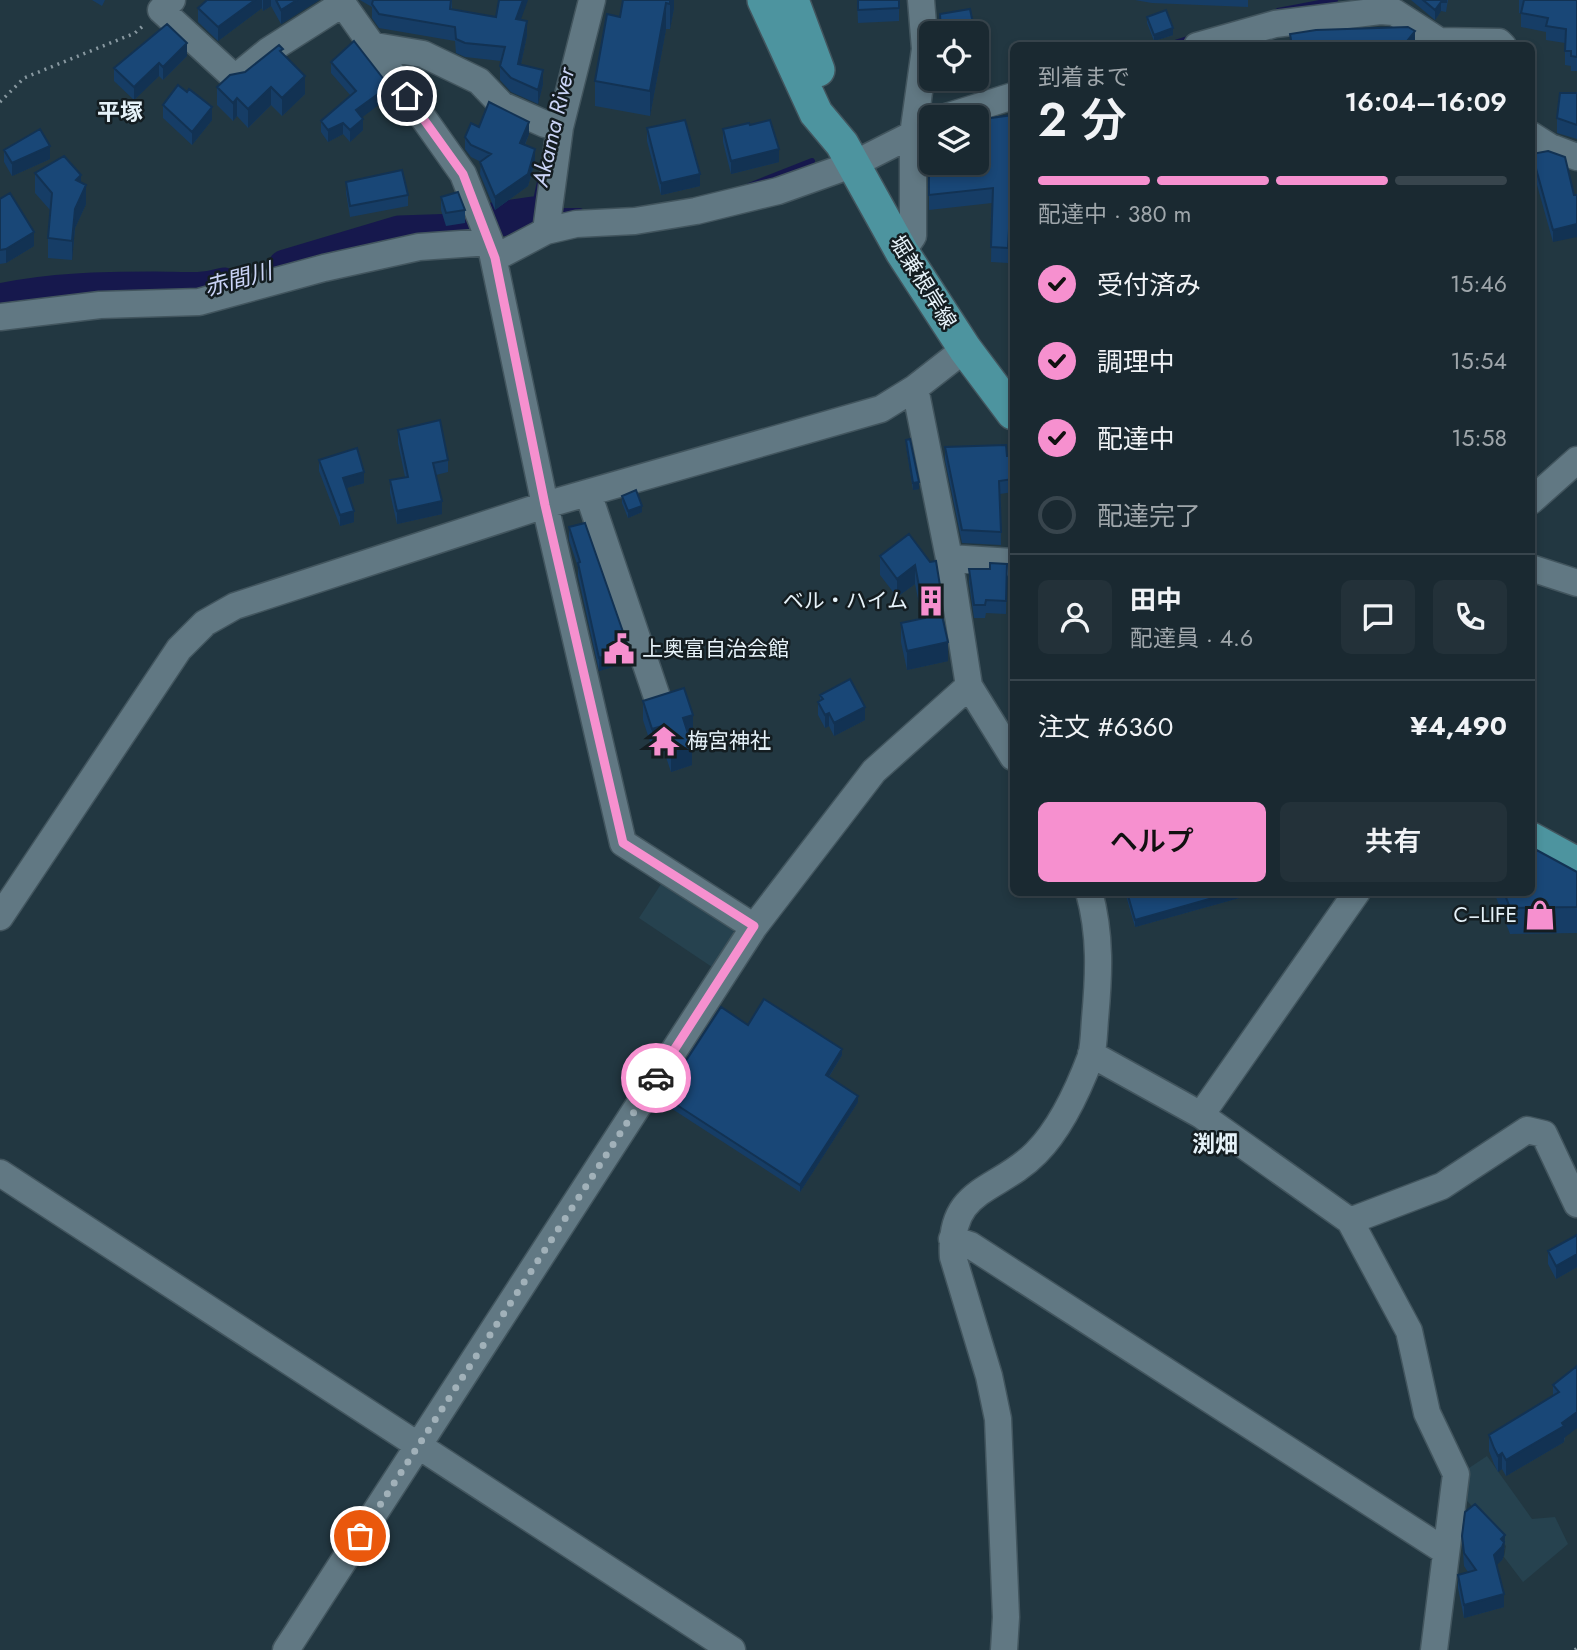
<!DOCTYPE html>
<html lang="ja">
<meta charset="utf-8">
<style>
body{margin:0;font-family:Jost,"Noto Sans JP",sans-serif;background:#233139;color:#f1f3f6;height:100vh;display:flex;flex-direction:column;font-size:26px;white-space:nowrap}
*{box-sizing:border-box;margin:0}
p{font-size:23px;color:#9fa6ab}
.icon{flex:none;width:38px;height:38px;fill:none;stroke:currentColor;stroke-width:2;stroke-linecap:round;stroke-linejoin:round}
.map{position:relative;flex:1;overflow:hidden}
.sheet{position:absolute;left:1010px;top:42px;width:525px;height:854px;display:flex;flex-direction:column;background:#1a2931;border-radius:10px;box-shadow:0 4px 10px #0003,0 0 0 2px #38454d}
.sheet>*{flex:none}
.controls{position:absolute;left:919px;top:21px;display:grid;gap:14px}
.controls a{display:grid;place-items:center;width:70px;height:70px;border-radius:10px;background:#1a2931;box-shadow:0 4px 10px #0003,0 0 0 2px #38454d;font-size:35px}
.pin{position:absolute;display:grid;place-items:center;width:60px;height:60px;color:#fff;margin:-30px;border:4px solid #fff;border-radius:50%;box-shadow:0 2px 7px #0007}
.courier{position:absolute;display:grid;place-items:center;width:70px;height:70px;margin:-35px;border:5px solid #f690cf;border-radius:50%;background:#fff;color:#222;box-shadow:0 2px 9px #0007}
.summary em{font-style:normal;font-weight:600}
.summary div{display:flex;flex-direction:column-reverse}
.summary{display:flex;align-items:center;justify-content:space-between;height:119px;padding:0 28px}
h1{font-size:46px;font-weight:600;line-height:52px}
.bar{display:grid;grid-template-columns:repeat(4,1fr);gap:10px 7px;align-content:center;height:84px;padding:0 28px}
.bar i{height:9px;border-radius:5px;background:#38454d}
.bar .current{background:#f690cf}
.bar p{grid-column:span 4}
.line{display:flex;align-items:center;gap:18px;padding:0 28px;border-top:2px solid #38454d}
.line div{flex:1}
.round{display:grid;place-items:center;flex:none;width:74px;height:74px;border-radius:10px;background:#233139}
ol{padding:0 28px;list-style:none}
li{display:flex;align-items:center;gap:21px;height:77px}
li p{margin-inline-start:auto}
li .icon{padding:7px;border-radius:50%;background:#f690cf;color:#111;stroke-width:4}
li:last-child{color:#9fa6ab}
li i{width:38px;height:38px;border:4px solid #38454d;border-radius:50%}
.primary-button{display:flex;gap:14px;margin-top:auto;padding:14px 28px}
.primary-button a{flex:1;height:80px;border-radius:10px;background:#f690cf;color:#111;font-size:28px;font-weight:600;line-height:80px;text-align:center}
.primary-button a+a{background:#233139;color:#f1f3f6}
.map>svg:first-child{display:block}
.built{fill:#26424f}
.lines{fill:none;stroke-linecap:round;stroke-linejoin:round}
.stream{stroke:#16184d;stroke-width:6}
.river{stroke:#16184d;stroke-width:35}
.minor-casing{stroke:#42555e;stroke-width:29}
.major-casing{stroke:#42555e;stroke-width:36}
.path{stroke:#8898a0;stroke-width:3.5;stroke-dasharray:2 5;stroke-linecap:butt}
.minor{stroke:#617883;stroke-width:26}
.major{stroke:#4d949f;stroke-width:33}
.wall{fill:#163d66}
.shaded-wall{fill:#123253}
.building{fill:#194777;stroke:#123253;stroke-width:2}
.done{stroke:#a1b1b9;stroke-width:7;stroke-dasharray:0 12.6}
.route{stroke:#f690cf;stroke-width:9}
.labels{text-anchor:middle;stroke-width:5;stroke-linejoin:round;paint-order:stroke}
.street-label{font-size:21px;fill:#e6f2f9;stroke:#141d21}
.poi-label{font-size:21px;fill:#e6f2f9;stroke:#141d21;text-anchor:end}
.neighbourhood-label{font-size:23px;font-weight:bold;fill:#e6f2f9;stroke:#141d21}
.water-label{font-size:23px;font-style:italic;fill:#cbd4f7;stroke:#141d21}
</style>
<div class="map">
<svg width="1577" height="1650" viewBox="0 0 1577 1650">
<rect width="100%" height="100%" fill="#223741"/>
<path class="built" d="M663,881L734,925L735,937L715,969L639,918Z
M1487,1456L1532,1519L1555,1517L1568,1544L1523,1582L1504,1557L1506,1546L1463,1496L1466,1470Z"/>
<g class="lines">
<path class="stream" d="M1278,11L1335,0
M1165,46L1194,37
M749,186L812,161
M564,211H580
M533,214L540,182"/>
<path class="river" d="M493,220L533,214
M285,267L399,233L458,231L472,227
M0,301C49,290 104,289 155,289C180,289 201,292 224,285"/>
<g class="minor-casing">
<path id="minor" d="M172,0L161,10L235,78L268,51L342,4
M340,0L463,174L490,242L545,505L623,843L754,927
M369,45L423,54L479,81L502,105L545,124L560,127
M1197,46L1275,24L1380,11L1394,12L1439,41L1499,42L1503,46
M946,117L1013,96
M1531,135L1550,147L1577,157
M546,231L560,127L592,0
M902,252L913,236V135L925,49L921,0
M495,258L546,231L576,224L635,221L696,211L778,191L854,164L931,125
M0,317L100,305L199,302L324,268L419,247L490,242
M915,388L949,558L969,686L1013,757
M588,493L658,700
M1531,501L1577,460
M949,558L1013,562
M1531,568L1577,583
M0,917L179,649L205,623L235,606L545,505L881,409L915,388L965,349
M1091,1054L1201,1115L1350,1221L1409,1331L1427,1413L1456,1474L1434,1650
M1201,1115L1357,892
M0,1173L732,1650
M1350,1221L1442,1186L1527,1130L1544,1134L1577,1204
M952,1239L970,1245L1445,1551
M286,1650L754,927L874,771L969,686
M1004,1650L1006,1617L998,1419L989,1376L953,1257C948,1187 998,1192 1036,1153C1060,1129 1079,1088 1091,1056C1094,1045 1094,1031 1095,1019C1099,975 1101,935 1089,892"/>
</g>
<g class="major-casing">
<path id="major" d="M764,0L816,113L842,144L902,252L965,349L1013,413
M792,0L818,70
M1531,839L1577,864"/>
</g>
<path class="path" d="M0,102L24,78L135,33L144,25
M1575,1650L1577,1648"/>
<use href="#minor" class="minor"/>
<use href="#major" class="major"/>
</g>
<path class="wall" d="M92,0H105L102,6Z
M207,0H319L281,24L271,6L263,11L262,8L218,41L198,22V8Z
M360,0H452V9L496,17L521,20L527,35L521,64L543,84L538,104L511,92L500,80V66L501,61L465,57L456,53L455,41L379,28L372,18V7Z
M674,0V8L670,29H666L650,116L595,106V81L620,17Z
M857,0H899V21L858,23Z
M1135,0H1248V7L1152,3Z
M1411,0H1448L1446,12L1441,11L1435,20Z
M1519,0H1577V71H1571V66L1565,65V43L1546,40V32L1521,27V14L1519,13Z
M1147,17L1173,35L1154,41L1147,23Z
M283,54L305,94L282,116L271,105L248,128L237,116L233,121L217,105V87Z
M187,56L163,80L159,76L134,100L114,81V68Z
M331,62L389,97L362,117L363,130L350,142L343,134L328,142L321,132V121L351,96L331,73Z
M1577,93V139L1557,133V118Z
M163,105L212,120L192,145L163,118Z
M1013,115L1008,263L991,262L992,203L929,210V139L931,163Z
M750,125L779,162L731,174L723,142V129Z
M479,127L529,134L525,145L535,161L528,186L495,210L480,174L481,162L471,157L465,149V137Z
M647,128L700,186L661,195L647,141Z
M4,150L50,159L12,176L4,162Z
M1532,154L1574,195L1553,242L1532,167Z
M35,173L81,183L86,204L75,228L72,260L48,258V238L50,210L35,193Z
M346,182L408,195V206L350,217L346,193Z
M441,197L465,210V223L446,226L441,210Z
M0,199L34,246L6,263L0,264Z
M398,430L448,460V472L436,475L442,514L397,524L390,493V480L405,477L398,443Z
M906,440L919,489L913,490L906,446Z
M945,447L1007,456H1013V492L1000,494L1001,545L962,543L945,460Z
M319,460L364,483L346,488L354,522L340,526L319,471Z
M622,496L642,512L628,518L622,503Z
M569,527L629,662L599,671L578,576V567L569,540Z
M909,534L942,598V615L948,661L907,670L901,642V623L922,618L915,584L897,597L880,575V556Z
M1007,564L1006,614L986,613L985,618H974L969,582V569H990Z
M820,695L865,720L834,736L829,726L825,728L818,715V702L820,701Z
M643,701L693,734L689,736L692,765L671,772L662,745L652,748L643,720Z
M1577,872V933L1510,934L1494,892H1531Z
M1125,892H1239V898L1135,927Z
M748,1025L842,1055L829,1077L858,1102L800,1192L663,1103V1096Z
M1577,1235V1267L1556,1279L1548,1264V1251Z
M1577,1366L1564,1442L1506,1476L1502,1469L1498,1472L1494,1464L1489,1451V1435L1553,1396V1385Z
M1462,1536L1505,1548L1504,1549V1555L1502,1560L1496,1565L1504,1607L1464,1618L1458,1588V1575L1468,1572L1464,1566Z"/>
<path class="shaded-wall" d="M255,0H262V8L218,41V27Z
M263,0H271V6L263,11Z
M297,0H319L281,24V10Z
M523,0H528L516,33V19Z
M670,0H674V8L670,29Z
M1441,2V11L1435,20V10Z
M666,3V29L650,116V91Z
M527,21V35L518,78V64Z
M1173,28V35L1154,41V35Z
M1415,31V44L1414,46H1403Z
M187,43V56L163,80V67Z
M159,63V76L134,100V87Z
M543,70V84L538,104V90Z
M305,76V94L282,116V98Z
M389,86V97L356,122V110Z
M271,87V105L248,128V109Z
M237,98V116L233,121V103Z
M212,107V120L192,145V132Z
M363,119V130L350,142V130Z
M529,122V134L520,155V143Z
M343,123V134L328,142V130Z
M50,146V159L12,176V163Z
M535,149V161L528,186L495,210V197Z
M779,149V162L731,174V161Z
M1013,155V170L1008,263V248Z
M700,174V186L661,195V183Z
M81,175V194L76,180Z
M86,185V204L75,228L72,260V241L75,209Z
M1577,224V237L1553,242V230Z
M34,232V246L6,263V249Z
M364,472V483L343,489V478Z
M919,482V489L913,490V483Z
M442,501V514L397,524V511Z
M642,506V512L628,518V511Z
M354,511V522L340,526V515Z
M915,565V584L897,597V579Z
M948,642V661L907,670V651Z
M629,649V662L599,671V658Z
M865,707V720L834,736V723Z
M829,713V726L825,728V715Z
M693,715V734L683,738V718Z
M662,726V745L652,748V729Z
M692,746V765L671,772V753Z
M1234,892H1239V898L1135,927V920Z
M842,1049V1055L826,1081V1075Z
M858,1096V1102L800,1192V1185Z
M1577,1254V1267L1556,1279V1266Z
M1577,1412V1428L1564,1438V1442L1506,1476V1460Z
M1502,1453V1469L1498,1472V1456Z
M1505,1535L1504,1555L1502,1560L1494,1568V1555L1501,1539Z
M1504,1594V1607L1464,1618V1605Z"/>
<path class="building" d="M207,0H255L218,27L198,8Z
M276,0H297L281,10Z
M373,0H451L450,9L496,17L499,0H523L516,19L527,21L518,64L543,70L538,90L511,78L500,66L505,47L465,43L456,39L455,27L379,14L372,4Z
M623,0H670V4L666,3L650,91L595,81L607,14L620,17Z
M858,0H899V8L858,10Z
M1423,0H1446V2H1441L1435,10Z
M1524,0H1577V57L1571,56V51H1565L1566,29L1546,26L1548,18L1521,13Z
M970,9L975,33H941L940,14Z
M1166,10L1173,28L1154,35L1147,17Z
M167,24L187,43L163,67L159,63L134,87L114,68Z
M1408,27L1415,31L1403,46H1292L1290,34L1316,30Z
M354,41L389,86L356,110L363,119L350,130L343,123L328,130L321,121L356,91L331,62Z
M1432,44H1451V46H1432Z
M279,45L283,49L280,51L305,76L282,98L271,87L248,109L237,98L233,103L217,87L230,75L245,72Z
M178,85L187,92L189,89L212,107L192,132L163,105Z
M1560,93H1577V125L1557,118Z
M489,102L529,122L520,143L535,149L528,174L495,197L480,162L491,154L471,145L465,137L471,123L479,127Z
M1013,115V155L1008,248L991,247L993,188L929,195V139H931V163H976V120Z
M685,120L700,174L661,183L647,128Z
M770,120L779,149L731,161L723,129L749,123L750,125Z
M40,129L50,146L12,163L4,150Z
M1548,151L1565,157L1574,195H1577V224L1553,230L1532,154Z
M64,156L81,175L76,180L86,185L75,209L72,241L48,238L52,193L35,173Z
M402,170L408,195L350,206L346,182Z
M458,192L465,210L446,213L441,197Z
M10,193L34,232L6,249L0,250V199Z
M440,420L448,460L433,463L442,501L397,511L390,480L408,477L398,430Z
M910,439L919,482L913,483L906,440Z
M1006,445L1007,456H1013V479L999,481L1001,532L962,530L945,447Z
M357,448L364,472L343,478L354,511L340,515L319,460Z
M636,490L642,506L628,511L622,496Z
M585,523L629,649L599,658L578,563L580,562L569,527Z
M909,534L930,562L936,561L942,598H938L948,642L907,651L901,623L925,618L915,565L897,579L880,556Z
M990,563L1007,564L1006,601L986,600L985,605H974L969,569H990Z
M850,679L865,707L834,723L829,713L825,715L818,702L823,699L820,695Z
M684,688L693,715L683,718L692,746L671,753L662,726L652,729L643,701Z
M1531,847L1577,872V907L1510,908L1504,892H1531Z
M1127,892H1234L1135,920Z
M764,999L842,1049L826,1075L858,1096L800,1185L663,1096L721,1007L748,1025Z
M1577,1235V1254L1556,1266L1548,1251Z
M1577,1366V1412L1562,1423L1564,1426L1506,1460L1502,1453L1498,1456L1494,1448L1489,1435L1559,1392L1553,1385Z
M1475,1504L1505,1535L1501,1539L1504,1542L1502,1547L1494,1555L1504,1594L1464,1605L1458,1575L1476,1570L1464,1553L1462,1536L1465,1512Z"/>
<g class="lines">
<path class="done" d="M360,1536L656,1078"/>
<path class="route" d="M407,96L463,174L495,258L545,505L623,843L754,926L656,1078"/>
</g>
<defs>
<g id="building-bare" transform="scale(2.415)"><path d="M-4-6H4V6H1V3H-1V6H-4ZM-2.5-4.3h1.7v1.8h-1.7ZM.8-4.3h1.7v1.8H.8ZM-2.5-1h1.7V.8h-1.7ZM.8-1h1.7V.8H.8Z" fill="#f690cf" stroke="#141d21" stroke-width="2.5" paint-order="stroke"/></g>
<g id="civic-bare" transform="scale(2.415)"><path d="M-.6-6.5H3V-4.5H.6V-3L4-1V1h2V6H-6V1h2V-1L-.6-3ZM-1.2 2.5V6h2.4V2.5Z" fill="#f690cf" stroke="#141d21" stroke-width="2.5" paint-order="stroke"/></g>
<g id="temple-bare" transform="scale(2.415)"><path d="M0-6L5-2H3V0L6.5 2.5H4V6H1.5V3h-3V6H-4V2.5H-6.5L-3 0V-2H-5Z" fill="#f690cf" stroke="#141d21" stroke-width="2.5" paint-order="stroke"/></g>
<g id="shop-bare" transform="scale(2.415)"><path d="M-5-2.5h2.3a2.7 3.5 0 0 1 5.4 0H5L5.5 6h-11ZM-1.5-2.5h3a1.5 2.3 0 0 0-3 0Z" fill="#f690cf" stroke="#141d21" stroke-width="2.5" paint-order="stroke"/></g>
</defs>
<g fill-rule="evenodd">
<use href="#building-bare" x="931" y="601"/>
<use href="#civic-bare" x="619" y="649"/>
<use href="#temple-bare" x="664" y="741"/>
<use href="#shop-bare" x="1540" y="915"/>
</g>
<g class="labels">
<g class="street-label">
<text transform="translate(923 282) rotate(58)" y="7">堀兼根岸線</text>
</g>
<g class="poi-label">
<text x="908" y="608">ベル・ハイム</text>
<text x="642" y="656" text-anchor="start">上奥富自治会館</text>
<text x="687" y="748" text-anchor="start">梅宮神社</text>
<text x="1517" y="922">C−LIFE</text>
</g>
<g class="neighbourhood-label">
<text x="120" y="120">平塚</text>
<text x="1215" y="1152">渕畑</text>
</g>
<g class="water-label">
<text transform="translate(553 127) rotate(-77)" y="8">Akama River</text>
<text transform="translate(238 279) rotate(-15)" y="8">赤間川</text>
</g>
</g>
</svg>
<div class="controls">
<a><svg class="icon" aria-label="locate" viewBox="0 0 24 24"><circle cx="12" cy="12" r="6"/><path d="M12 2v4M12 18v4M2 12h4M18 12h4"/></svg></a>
<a><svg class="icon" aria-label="layers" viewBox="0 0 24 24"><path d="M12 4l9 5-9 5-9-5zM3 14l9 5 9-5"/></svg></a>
</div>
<div class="pin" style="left:360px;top:1536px;background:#ea580c"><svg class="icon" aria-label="bag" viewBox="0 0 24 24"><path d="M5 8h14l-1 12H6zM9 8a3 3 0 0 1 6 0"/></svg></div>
<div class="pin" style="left:407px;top:96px;background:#1f2937"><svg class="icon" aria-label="home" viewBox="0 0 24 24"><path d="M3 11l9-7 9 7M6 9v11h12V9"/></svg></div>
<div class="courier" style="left:656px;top:1078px"><svg class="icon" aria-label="car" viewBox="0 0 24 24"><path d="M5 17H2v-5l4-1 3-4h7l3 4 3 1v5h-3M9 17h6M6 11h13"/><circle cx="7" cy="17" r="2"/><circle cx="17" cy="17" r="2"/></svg></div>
<section class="sheet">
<div class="summary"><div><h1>2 分</h1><p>到着まで</p></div><em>16:04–16:09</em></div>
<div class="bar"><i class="current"></i><i class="current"></i><i class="current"></i><i></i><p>配達中 · 380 m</p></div>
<ol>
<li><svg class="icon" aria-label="check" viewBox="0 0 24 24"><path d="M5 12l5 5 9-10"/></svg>受付済み<p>15:46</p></li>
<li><svg class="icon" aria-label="check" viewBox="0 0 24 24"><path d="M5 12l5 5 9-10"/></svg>調理中<p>15:54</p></li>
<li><svg class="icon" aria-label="check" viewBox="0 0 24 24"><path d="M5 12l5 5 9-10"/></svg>配達中<p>15:58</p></li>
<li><i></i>配達完了</li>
</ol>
<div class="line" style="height:126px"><a class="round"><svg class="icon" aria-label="person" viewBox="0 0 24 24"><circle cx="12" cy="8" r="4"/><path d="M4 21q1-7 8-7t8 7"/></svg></a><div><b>田中</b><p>配達員 · 4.6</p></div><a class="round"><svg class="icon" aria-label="chat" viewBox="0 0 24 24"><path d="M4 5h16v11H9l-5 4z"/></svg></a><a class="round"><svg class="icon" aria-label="phone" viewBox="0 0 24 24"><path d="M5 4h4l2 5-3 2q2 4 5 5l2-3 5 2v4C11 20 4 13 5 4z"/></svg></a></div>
<div class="line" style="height:91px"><div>注文 #6360</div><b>¥4,490</b></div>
<div class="primary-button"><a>ヘルプ</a><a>共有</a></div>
</section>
</div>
